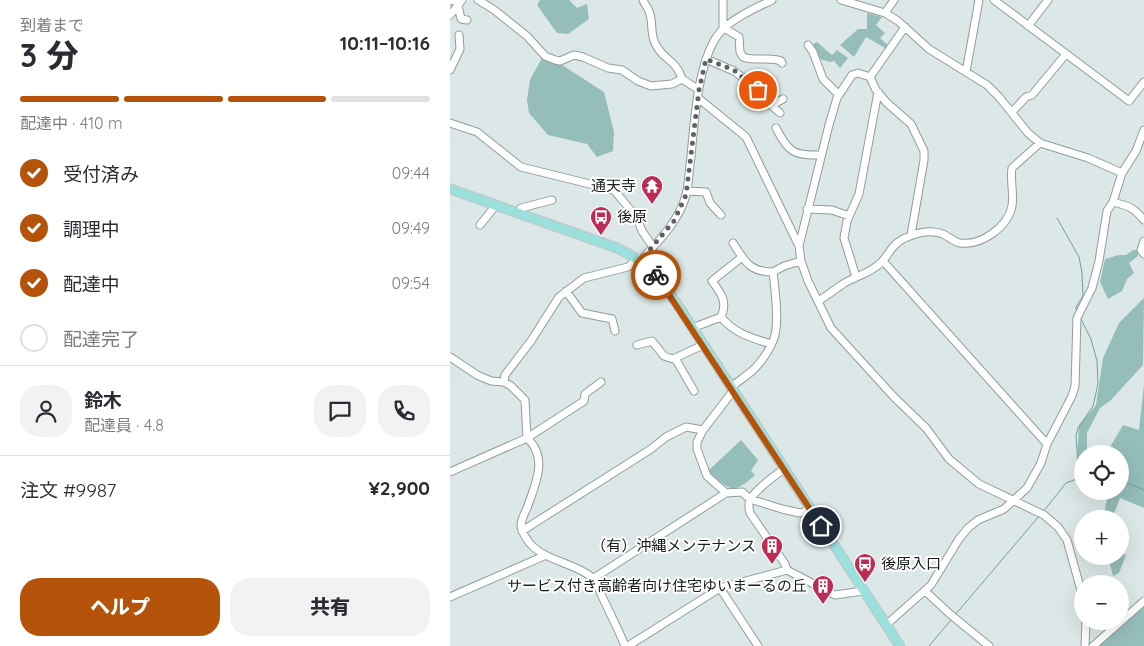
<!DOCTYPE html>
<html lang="ja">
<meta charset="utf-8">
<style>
body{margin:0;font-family:Quicksand,"Noto Sans JP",sans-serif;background:#f2f2f3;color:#2b2b33;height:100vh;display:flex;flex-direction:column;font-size:19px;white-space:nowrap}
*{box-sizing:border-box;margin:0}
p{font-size:16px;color:#7c7c81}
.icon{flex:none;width:28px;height:28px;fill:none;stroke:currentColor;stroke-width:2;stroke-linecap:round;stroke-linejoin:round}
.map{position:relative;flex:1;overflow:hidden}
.sheet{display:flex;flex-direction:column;background:#fff;width:450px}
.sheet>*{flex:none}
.fabs{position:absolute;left:624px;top:445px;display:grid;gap:10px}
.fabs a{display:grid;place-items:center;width:55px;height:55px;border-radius:50%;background:#fff;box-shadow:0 5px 20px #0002;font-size:25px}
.pin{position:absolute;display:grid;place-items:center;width:42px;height:42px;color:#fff;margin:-21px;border:2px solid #fff;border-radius:50%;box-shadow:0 1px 5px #0007}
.courier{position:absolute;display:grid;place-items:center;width:50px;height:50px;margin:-25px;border:4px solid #b45309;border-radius:50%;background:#fff;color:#222;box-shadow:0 1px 6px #0007}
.overview em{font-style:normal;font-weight:800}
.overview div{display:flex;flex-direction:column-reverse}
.overview{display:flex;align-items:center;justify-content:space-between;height:85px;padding:0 20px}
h1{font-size:32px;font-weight:800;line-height:38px}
.bar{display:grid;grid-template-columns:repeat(4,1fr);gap:8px 5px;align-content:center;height:60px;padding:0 20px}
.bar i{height:6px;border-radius:4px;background:#e1e1e2}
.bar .on{background:#b45309}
.bar p{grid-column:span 4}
.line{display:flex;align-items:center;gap:12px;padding:0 20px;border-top:1px solid #e1e1e2}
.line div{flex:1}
.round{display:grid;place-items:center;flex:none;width:52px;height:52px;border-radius:20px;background:#f2f2f3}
ol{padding:0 20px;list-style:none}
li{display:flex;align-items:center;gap:15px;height:55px}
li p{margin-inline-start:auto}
li .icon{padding:5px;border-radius:50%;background:#b45309;color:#fff;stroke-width:4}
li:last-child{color:#7c7c81}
li i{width:28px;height:28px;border:2px solid #e1e1e2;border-radius:50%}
.cta{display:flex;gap:10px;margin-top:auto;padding:10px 20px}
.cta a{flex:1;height:58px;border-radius:20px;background:#b45309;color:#fff;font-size:20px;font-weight:800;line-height:58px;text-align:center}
.cta a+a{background:#f2f2f3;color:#2b2b33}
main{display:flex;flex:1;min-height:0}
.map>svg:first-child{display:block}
.green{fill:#95bdb9}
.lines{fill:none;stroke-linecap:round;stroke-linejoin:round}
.stream{stroke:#719f9c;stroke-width:1}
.minor-casing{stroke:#919c9b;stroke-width:9}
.major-casing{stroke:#c3c4c4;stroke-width:11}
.minor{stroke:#fff;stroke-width:7}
.major{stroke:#9be0dc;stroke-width:9}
.done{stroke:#5d6363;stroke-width:5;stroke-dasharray:0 9}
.route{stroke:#b45309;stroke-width:6}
.labels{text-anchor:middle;stroke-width:4;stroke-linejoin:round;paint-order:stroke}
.poi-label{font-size:15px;fill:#181c1c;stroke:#fff;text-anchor:end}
</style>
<main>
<section class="sheet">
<div class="overview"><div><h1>3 分</h1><p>到着まで</p></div><em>10:11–10:16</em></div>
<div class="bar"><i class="on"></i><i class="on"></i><i class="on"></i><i></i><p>配達中 · 410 m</p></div>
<ol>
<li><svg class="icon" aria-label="check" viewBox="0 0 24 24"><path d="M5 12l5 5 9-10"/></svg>受付済み<p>09:44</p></li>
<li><svg class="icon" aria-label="check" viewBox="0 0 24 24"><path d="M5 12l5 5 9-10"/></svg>調理中<p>09:49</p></li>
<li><svg class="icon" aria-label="check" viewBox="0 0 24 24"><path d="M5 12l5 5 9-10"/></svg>配達中<p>09:54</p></li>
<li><i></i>配達完了</li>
</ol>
<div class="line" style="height:90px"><a class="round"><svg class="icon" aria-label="person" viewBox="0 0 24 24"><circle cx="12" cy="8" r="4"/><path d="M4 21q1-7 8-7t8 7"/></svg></a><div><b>鈴木</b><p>配達員 · 4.8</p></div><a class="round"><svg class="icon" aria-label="chat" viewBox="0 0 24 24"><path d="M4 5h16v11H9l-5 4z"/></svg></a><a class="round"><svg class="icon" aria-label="phone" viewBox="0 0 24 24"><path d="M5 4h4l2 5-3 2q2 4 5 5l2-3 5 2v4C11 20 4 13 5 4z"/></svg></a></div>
<div class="line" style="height:65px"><div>注文 #9987</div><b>¥2,900</b></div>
<div class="cta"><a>ヘルプ</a><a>共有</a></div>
</section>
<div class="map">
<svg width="694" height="646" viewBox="0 0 694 646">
<rect width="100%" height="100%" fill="#dce8e7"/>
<path class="green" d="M90,0H119L127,8L137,4L139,19L118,34L107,33L87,5Z
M417,13L432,17L426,25L435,33L430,38L438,45L437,49L416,37L404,57L390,45L408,29H417Z
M367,42L382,55L387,50L398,58L390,68L384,61L380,62L370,59L363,44Z
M92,58L112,65L154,92L164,132L163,151L147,157L137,144L98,135L79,113L77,100L80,80Z
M683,250H687L688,256L679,263L684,273L677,279L672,291L658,299L650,282L655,259L669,255H676Z
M694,298L693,365L661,400L650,408L637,433V454H632V467L627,461L629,425L646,405L653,358L669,323Z
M694,384V508L670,498L662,519H653L658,494L660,491H670V454H656L673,425L689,430Z
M291,440L308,460L301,471L305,475C282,496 280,490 258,471Z
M670,553L676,555L669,573L663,576L658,556H670Z
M694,605V646H649Z"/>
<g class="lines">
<path class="stream" d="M607,218L629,257L632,273L633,296L626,307L627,312
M630,317L641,339L647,361L648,384L643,406L628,428L626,436L628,464L632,468
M670,480L694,490
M593,512L616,483L632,477
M505,615L590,515
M479,646L501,620"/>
<g class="minor-casing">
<path id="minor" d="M28,0L43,9L77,36L95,56L105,60L110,61L124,55L133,57L158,68L172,70L188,81L201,86L222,84L232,79
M193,0C195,5 199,9 200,14C203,24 200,35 206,45C213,60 226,59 232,79L249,90
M391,0L435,13L448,21L479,49L537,85L549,97L578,133L590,143L638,158L672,173
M544,0L679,101L694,82
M0,1L7,0
M8,5L11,19L17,20
M435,13L444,0
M0,15L12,0
M578,26L598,0
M274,28L289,37L290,52L293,57C305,62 319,56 331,61L332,63
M273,30V0
M358,45L363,52L373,79L389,95
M256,59L284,71L292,77L306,81L308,90L313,98L330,113
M0,70L10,49L9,35
M516,72L529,0
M420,77L455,27
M248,98L296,137L349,246L351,261L358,281L381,328L444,397L476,428L499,459L529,484L594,515L608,527L617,540L632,594
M322,105L333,99
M562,112L576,97L582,95L616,54
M0,123L27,132L71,167L164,190L187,218L192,231L203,247
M326,128C338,152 344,156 371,155
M237,191L256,192L260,203L271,215
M663,202C679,206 683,207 694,220
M357,209L382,210L399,216
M69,212L71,208L102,200
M30,225L46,205
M694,241L691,250L694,254
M283,243C295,262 300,272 323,272
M349,246L379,125L387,98L402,75L408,73L420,77L426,90L437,103L461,124L474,151V160L461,235
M191,260C209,241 229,221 236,195C239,183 239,169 241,157C244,123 248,53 273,29C287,16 306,8 322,0
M433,261L597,444
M406,277L394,238L397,221L409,194L428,92
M116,291L132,313L162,319L165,331
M368,301C377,296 384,290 393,284C404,277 417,274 427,266C439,258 438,247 453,239C466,233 479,229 493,234C499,237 504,242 510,243C531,246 558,227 562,206C564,193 560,180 562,168L590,143
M271,317C285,334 302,338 321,344
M242,328L271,317C278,302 271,293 262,281L292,257
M187,345L202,341L214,356L223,359L253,345
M0,357L27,375L41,381L54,382L61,386L75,400L77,438C99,458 85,485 77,508C74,515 69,523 72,530C84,562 120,559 143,578C146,581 149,589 151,594C159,612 168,628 175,646
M225,358L244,391
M54,382L55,375L81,341L109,297L134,278L178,267L188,258
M280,388C287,382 295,377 302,371C311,363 322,347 325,335C329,318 325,290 323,272L334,266L351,261
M334,469C323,477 306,489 300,500C298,504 299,509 300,513L335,564L337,570
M0,472L77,438L134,401L135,394L151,382
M276,493L257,476L247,449V442L253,430L283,391
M72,531L201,449L216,437L236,427L253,430
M144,578L276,493L292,492L300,499L332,509L350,513L360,510
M270,588L308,646
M475,591L501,615L539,646
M0,597L94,556
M436,625L481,585L509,539L518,528L528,520L554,509L577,488L591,463L597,444L622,396L625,386L627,318L642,288L649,261L657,211L663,202L672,173L686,151L694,130
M178,646L270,588L337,570L385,595L413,591
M635,646L636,621
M643,646L694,601"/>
</g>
<g class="major-casing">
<path id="major" d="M0,189L167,248C201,264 208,277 229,307L450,646"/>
</g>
<use href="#minor" class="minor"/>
<use href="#major" class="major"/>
</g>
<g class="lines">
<path class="done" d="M206,275L191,260L224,221L236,195L249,90L256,59L284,70L292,77L306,81L308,90"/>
<path class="route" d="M206,275L371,526"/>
</g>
<defs>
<g id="temple-pin" transform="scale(1.125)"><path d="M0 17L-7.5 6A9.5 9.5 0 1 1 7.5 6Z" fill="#bb2b53" stroke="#fff"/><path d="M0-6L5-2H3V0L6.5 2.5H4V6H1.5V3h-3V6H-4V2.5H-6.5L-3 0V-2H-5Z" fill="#fff"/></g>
<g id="bus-pin" transform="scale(1.125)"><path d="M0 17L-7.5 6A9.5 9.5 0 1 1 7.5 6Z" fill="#bb2b53" stroke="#fff"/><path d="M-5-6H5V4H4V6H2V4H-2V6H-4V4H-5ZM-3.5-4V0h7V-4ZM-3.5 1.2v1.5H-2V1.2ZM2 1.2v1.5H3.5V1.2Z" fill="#fff"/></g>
<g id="building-pin" transform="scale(1.125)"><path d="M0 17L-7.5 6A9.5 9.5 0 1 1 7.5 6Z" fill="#bb2b53" stroke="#fff"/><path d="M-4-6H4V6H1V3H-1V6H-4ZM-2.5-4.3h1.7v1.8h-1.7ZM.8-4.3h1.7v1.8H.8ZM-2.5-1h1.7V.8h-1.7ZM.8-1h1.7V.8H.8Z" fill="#fff"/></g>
</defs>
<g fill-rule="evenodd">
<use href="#temple-pin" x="202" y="186"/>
<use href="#bus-pin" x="151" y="217"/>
<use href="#building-pin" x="322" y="546"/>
<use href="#bus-pin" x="415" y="564"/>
<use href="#building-pin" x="373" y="586"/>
</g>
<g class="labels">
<g class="poi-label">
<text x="186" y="191">通天寺</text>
<text x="167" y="222" text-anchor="start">後原</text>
<text x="306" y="551">（有）沖縄メンテナンス</text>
<text x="431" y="569" text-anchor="start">後原入口</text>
<text x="357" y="591">サービス付き高齢者向け住宅ゆいまーるの丘</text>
</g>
</g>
</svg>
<div class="fabs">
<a><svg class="icon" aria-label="locate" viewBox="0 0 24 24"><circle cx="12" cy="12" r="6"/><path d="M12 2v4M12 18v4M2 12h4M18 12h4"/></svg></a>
<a>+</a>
<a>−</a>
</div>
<div class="pin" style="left:308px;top:90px;background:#ea580c"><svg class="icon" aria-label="bag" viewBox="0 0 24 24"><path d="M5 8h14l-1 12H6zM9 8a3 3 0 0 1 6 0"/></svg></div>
<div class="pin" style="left:371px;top:526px;background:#1f2937"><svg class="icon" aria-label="home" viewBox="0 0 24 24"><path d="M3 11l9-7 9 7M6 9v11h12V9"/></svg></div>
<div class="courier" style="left:206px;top:275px"><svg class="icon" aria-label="bike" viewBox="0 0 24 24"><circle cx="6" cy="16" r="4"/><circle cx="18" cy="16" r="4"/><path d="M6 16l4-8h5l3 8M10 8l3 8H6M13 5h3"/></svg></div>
</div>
</main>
